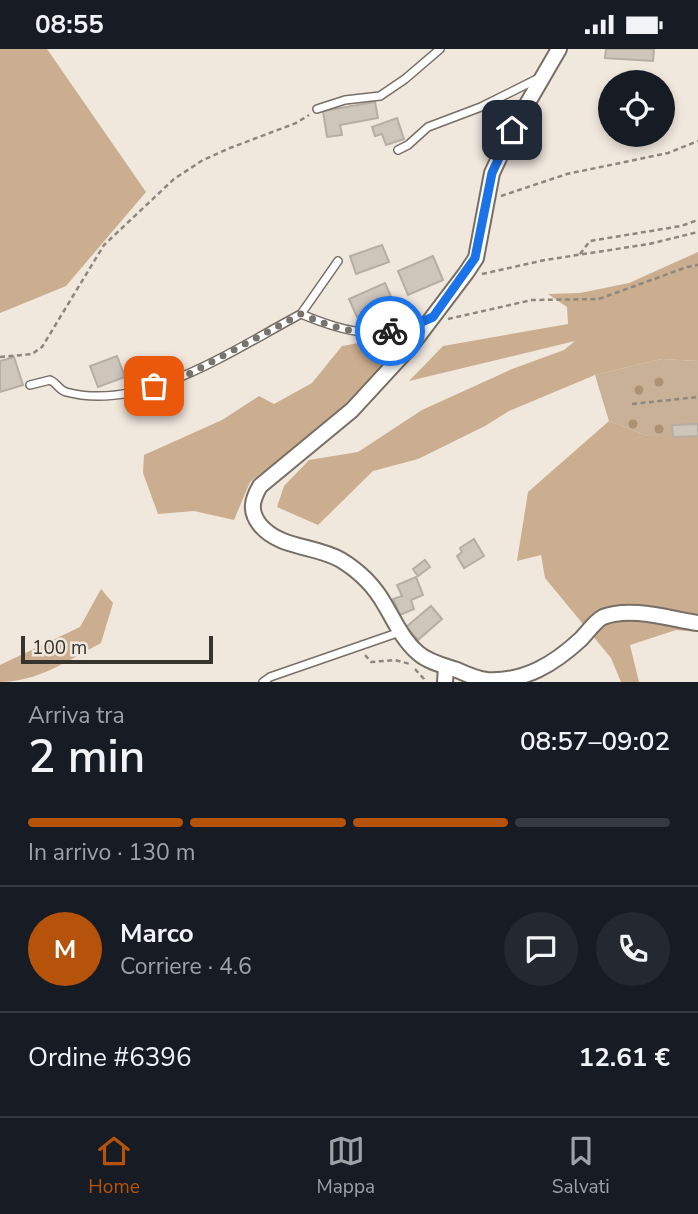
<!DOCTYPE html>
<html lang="it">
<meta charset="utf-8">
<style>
body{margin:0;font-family:"Nunito Sans",sans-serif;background:#242831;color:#f1f3f6;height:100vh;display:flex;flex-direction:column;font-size:26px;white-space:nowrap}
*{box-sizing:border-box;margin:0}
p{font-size:23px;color:#9ea1a6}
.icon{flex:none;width:38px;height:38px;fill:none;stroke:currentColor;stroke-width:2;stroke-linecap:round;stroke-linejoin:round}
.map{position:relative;height:633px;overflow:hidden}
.sheet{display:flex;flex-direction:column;background:#171b24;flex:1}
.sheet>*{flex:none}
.fabs{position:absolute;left:598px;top:21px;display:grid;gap:14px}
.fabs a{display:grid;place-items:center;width:77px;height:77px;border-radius:50%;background:#171b24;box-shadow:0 4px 10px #0003;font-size:35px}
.scale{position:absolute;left:21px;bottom:18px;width:192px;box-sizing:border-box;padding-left:7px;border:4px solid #373430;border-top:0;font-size:19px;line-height:24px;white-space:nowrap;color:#373430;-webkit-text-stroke:5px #f0e7dd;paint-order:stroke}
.pin{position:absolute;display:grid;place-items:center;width:60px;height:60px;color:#fff;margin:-30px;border-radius:14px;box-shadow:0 4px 10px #0006}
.courier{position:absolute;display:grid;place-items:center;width:70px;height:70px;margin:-35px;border:5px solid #1a73e8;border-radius:50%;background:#fff;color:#222;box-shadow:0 2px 9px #0007}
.head em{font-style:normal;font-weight:600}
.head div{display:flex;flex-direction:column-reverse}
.head{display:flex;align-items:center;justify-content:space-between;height:119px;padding:0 28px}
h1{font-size:46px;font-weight:600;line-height:52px}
.bar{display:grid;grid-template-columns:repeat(4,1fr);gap:10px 7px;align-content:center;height:84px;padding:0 28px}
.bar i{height:9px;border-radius:5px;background:#363941}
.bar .on{background:#b45309}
.bar p{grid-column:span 4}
.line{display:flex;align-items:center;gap:18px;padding:0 28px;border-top:2px solid #363941}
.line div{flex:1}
.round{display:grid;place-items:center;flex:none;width:74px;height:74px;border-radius:37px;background:#242831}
.status{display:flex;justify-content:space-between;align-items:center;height:49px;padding:0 35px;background:#171b24;direction:ltr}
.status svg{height:19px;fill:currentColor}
.menu{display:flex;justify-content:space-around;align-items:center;height:98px;border-top:2px solid #363941;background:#171b24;font-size:19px;color:#9ea1a6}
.menu a{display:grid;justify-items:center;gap:4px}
.menu .on{color:#b45309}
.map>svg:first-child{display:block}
.green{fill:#c9b197}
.forest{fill:#cbae8f}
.building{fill:#cec5bb;stroke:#b6ada4;stroke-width:2}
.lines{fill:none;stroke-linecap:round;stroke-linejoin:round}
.service-casing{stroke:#776f66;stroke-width:10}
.minor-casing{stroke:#776f66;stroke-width:18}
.path{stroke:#8d8780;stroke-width:2.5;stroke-dasharray:5 3.5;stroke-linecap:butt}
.service{stroke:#fff;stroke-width:7}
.minor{stroke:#fff;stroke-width:14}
.tree{fill:#ac9272}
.done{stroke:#78736d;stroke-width:7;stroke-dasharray:0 12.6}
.route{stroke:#1a73e8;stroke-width:9}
</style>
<div class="status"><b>08:55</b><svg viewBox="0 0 49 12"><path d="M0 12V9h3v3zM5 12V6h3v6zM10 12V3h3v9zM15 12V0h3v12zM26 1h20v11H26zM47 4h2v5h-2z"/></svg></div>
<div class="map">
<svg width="698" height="633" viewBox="0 0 698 633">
<rect width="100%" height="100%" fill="#f0e7dd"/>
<path class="green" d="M662,310L698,312V387H648L609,372L595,326Z"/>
<path class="forest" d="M0,0H47L146,143L66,237L0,264Z
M698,203V312L662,310L595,326L509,362L485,377L418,410L373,422L318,476L277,458L284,437L309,411L358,403L422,361L512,320L564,301L575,292L409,332L443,297L568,275L567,258L548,245L580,244L629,234Z
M410,285L348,357L250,433L234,471L194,462L158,465L143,424L144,406L222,371L259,347L274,355L312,334L342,297Z
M609,372L648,387H698V583L676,581L630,596L639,633H621L611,609L545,529L541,506L517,512L528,443Z
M101,540L113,554L101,594C69,611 37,633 0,633V616L80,578Z"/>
<path class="building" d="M606,0H654L653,12L605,9Z
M375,53L378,69L340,76L342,86L327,88L323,62Z
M397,69L404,90L386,96L382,85L375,87L372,78Z
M382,196L389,213L356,225L350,207Z
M433,207L443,231L408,246L398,222Z
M385,234L395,257L375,266L373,261L357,268L349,250Z
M117,307L125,328L98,338L90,317Z
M14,308L23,336L0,343V312Z
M698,375V387L673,388L672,376Z
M474,490L484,507L464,519L457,507L462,503L460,499Z
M425,511L430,518L418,527L413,520Z
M416,528L423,546L411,551L414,560L400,566L393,550L402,547L397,536Z
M431,557L442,570L418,591L406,578Z"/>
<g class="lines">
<g class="service-casing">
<path id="service" d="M317,60L345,51L380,47L405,30L440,0
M398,101L408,96L428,78L481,58L539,29
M338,212L301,265C349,285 377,291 426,271
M30,336L50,331C57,334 59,341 66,343C144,364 234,300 301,265
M263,633L270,628L400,583"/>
</g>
<g class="minor-casing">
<path id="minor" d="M559,0L512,81L492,124L476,209L466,224L410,298L352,361L260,437C252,451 249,462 260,476C280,500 315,496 341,511C359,522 375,538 385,556C395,573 403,591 418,604C428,613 445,617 457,621C466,625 477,630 487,631C525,633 554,615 581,590C587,584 595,572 603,568C631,557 670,570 698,574
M445,633L446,618"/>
</g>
<path class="path" d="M501,147L567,125L668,104L698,92
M580,205L590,192L681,177L698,171
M482,225L545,211L649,195L698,183
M448,270L532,251L599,250L687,218L698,216
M0,308L32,305L42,298L104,196L174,130L203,111L230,99L296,74L309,66
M632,355L698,348
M365,606L371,613L395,611L410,615
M415,620L424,630V633"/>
<use href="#service" class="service"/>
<use href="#minor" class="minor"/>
</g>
<g class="tree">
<circle cx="659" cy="333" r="4.5"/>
<circle cx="639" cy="341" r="4.5"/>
<circle cx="633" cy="375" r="4.5"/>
<circle cx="659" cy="380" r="4.5"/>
</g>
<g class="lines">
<path class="done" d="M154,337L189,325L301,265C331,278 358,287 390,282"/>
<path class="route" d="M390,282L403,281L433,268L475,209L492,124L512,81"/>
</g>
</svg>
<div class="fabs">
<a><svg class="icon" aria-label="locate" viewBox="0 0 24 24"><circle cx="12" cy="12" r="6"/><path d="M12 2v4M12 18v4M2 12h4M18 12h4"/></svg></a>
</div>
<div class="scale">100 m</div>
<div class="pin" style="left:154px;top:337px;background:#ea580c"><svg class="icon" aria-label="bag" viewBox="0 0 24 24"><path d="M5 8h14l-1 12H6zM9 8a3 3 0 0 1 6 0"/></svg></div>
<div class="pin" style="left:512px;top:81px;background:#1f2937"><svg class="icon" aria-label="home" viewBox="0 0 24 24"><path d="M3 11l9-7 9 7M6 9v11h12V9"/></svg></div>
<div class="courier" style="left:390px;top:282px"><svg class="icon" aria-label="bike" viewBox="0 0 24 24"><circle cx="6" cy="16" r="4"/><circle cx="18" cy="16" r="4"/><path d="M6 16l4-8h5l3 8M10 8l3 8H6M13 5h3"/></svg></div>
</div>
<section class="sheet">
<div class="head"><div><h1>2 min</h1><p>Arriva tra</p></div><em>08:57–09:02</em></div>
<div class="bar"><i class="on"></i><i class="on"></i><i class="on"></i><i></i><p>In arrivo · 130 m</p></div>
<div class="line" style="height:126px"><b class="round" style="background:#b45309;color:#fff">M</b><div><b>Marco</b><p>Corriere · 4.6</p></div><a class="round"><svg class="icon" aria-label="chat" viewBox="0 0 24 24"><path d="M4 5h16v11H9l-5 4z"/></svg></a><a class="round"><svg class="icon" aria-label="phone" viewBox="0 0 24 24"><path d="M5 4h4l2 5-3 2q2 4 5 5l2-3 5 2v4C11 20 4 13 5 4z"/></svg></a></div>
<div class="line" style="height:91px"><div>Ordine #6396</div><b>12.61 €</b></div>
</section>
<nav class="menu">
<a class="on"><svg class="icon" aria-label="home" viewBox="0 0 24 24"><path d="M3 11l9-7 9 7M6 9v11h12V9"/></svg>Home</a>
<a><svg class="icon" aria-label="map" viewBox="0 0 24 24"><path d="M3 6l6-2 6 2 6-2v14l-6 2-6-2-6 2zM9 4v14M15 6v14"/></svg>Mappa</a>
<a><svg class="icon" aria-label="saved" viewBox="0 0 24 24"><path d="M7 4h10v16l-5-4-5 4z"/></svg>Salvati</a>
</nav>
